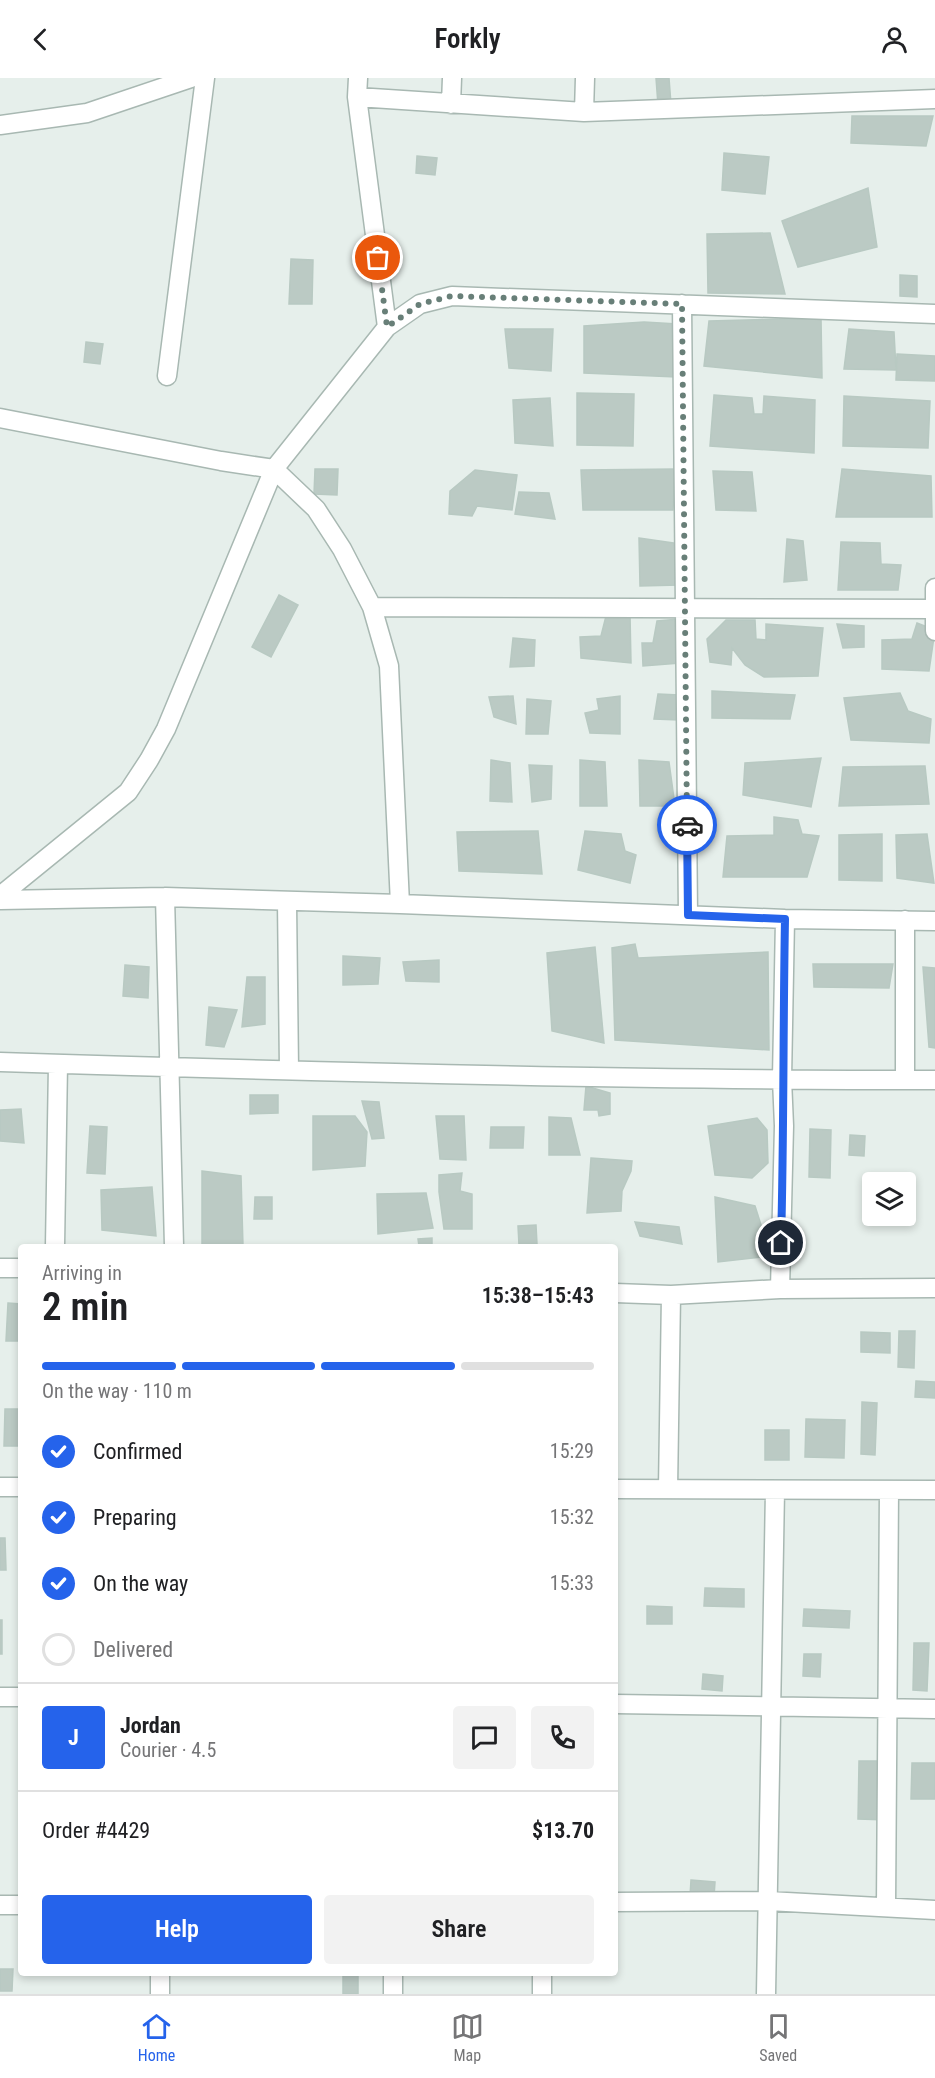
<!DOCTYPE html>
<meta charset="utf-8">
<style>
body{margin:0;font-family:"Roboto Condensed",sans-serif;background:#f2f2f2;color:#202124;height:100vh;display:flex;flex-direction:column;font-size:22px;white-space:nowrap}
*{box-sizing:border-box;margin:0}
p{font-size:20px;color:#757577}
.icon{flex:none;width:33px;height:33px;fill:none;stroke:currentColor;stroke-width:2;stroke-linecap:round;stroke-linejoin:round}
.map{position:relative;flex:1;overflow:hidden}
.drawer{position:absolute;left:18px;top:1166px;width:600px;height:732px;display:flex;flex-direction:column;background:#fff;border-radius:6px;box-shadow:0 3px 9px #0003}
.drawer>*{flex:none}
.buttons{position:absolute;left:862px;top:1094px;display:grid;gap:12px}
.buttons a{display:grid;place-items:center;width:54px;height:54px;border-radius:6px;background:#fff;box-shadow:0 3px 9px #0003;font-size:30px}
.pin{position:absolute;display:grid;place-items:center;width:51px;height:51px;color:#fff;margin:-26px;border:3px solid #fff;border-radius:50%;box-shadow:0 2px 6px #0007}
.courier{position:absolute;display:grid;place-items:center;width:60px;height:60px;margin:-30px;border:4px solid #2563eb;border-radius:50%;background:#fff;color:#222;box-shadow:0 2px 8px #0007}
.summary em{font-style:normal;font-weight:600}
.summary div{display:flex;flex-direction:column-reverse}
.summary{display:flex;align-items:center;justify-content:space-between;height:102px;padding:0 24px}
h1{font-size:39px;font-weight:600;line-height:45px}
.bar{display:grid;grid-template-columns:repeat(4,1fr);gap:9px 6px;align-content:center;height:72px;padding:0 24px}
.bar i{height:8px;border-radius:4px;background:#e0e0e0}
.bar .current{background:#2563eb}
.bar p{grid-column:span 4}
.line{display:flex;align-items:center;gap:15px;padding:0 24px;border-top:2px solid #e0e0e0}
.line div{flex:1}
.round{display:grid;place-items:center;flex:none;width:63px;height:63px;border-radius:6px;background:#f2f2f2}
ol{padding:0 24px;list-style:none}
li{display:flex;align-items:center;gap:18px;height:66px}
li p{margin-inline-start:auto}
li .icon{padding:6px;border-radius:50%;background:#2563eb;color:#fff;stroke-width:4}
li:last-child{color:#757577}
li i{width:33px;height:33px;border:3px solid #e0e0e0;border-radius:50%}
.button{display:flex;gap:12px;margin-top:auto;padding:12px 24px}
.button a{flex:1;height:69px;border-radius:6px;background:#2563eb;color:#fff;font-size:24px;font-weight:600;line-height:69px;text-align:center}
.button a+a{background:#f2f2f2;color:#202124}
header{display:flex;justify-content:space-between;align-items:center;height:78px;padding:0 24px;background:#fff;font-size:27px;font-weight:600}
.menu{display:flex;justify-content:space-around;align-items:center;height:84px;border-top:2px solid #e0e0e0;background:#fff;font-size:16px;color:#757577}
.menu a{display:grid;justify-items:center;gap:3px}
.menu .current{color:#2563eb}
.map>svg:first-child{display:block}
.building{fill:#bbcac4;stroke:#b8c9c2;stroke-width:1.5}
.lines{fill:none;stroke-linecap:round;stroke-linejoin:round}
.minor-casing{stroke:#a8b8b2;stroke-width:21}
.minor{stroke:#fff;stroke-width:18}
.done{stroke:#687f78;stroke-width:6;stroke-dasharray:0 10.8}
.route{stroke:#2563eb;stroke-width:8}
</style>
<header><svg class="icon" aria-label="back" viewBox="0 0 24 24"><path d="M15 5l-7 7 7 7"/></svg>Forkly<svg class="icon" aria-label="person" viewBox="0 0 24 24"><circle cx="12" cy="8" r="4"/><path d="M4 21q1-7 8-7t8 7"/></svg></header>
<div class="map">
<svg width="935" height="1916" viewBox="0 0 935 1916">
<rect width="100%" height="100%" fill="#e6efeb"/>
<path class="building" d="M656,0H669L671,26L658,27Z
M852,38H933L926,68L851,65Z
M724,75L769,79L765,116L722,112Z
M417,78L437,80L435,97L416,95Z
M868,110L877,169L798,189L782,143Z
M770,155L785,216L708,215L707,156Z
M291,181L313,182L312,226H289Z
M900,197L917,198V219L900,218Z
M821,240L822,300L704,288L709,243Z
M644,244L677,246L676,299L584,295V248Z
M505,251H553L551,293L509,290Z
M849,251L894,254L896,292L844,291Z
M86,264L103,266L100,286L84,284Z
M897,276L935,278V303L896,302Z
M577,315L634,316L633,368L577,367Z
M714,317L752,320L754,336H763L764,318L815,322L814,375L710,368Z
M844,318L930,323L928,370L843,368Z
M550,320L553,368L515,365L513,322Z
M315,391H338L337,417L314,416Z
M675,391L673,432H583L581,392Z
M842,391L931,398L932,439H836Z
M475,392L517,397L512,432L477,428L472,438L449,436L450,413Z
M713,393L752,394L756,433L716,432Z
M519,414L549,415L555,441L515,436Z
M639,460L680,466L679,507L640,508Z
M787,461L803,463L807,502L784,504Z
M841,464L880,465L881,486L901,487L898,512H838Z
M279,517L298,527L271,579L252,569Z
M630,536L631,585L581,580L580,559L601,558L606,538Z
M679,541L680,585L643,588L642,565H653L657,543Z
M726,542H755L756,561L766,562V546L823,550L818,598L764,599L745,587L732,570L731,587L710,584L707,561Z
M917,545L935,552L929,593L882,591V562L912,561Z
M837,546L864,548V569L843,570Z
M513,560L535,562L534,588L510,589Z
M712,613L795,617L790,641L712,640Z
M900,615L908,633L931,641L929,665L851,662L844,620Z
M658,616L679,617V642L654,641Z
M513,618L516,646L494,639L489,619Z
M620,618V656L590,655L585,635L599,632L597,621Z
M527,621L551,623L548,656H526Z
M821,680L811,729L743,717L745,685Z
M491,682L510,685L512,724L490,723Z
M580,682L605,684L607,728H580Z
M639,682L669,684L675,728H640Z
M529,687L552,688L551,721L532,724Z
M925,688L929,726L839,728L843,689Z
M774,739L798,742L802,756L819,758L807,799H723L727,758L774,757Z
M538,753L542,796L459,793L457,754Z
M585,753L621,756L625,773L636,777L630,805L578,792Z
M882,756V803L839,802V757Z
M927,756L934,805L897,800L896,757Z
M635,866L638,880L768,874L769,972L615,962L612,870Z
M595,869L604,965L552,953L547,875Z
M343,878L380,880L378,906L343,907Z
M439,882V904L406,903L403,884Z
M813,886H893L889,910L814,909Z
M125,887L149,889L148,920L123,918Z
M923,889L935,890V970L929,969Z
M247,899H265V946L242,949Z
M209,929L237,932L224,969L206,967Z
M586,1008L610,1015V1036L599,1038L598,1032H584Z
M250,1017H278V1035L250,1036Z
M362,1023L379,1024L384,1060L372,1061Z
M21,1031L24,1065L0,1063V1032Z
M313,1038H355L367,1054L365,1088L313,1092Z
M436,1038H464L466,1082L440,1081Z
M549,1039L571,1040L580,1077H549Z
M757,1040L767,1052L768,1085L752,1100L715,1097L708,1048Z
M90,1048L107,1049L105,1096L87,1095Z
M491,1049H524L523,1070H490Z
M810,1051L831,1052L830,1100L809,1099Z
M850,1057L865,1058L864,1078L849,1077Z
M591,1080L632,1083L631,1093L622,1113L621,1133L587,1135Z
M202,1093L241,1098L243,1168H202Z
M462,1095L460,1113L472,1116V1151H444L439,1114V1097Z
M152,1109L156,1158L102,1152L101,1112Z
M426,1115L433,1150L378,1156L377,1116Z
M255,1119H272V1141H254Z
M715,1119L755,1128L771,1178L718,1184Z
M635,1144L679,1149L682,1166L640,1158Z
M536,1147L537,1166L519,1167L518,1148Z
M432,1160V1168H419L418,1161Z
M8,1225L21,1226V1263H6Z
M899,1253H915L914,1290L898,1289Z
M861,1254L890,1255V1275L861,1274Z
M916,1303L935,1304V1320L915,1319Z
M862,1324L877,1325L875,1377L861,1376Z
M5,1331H20V1368H4Z
M806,1341L845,1342L844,1380L805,1379Z
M765,1352H789V1382H765Z
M0,1460H5L6,1492H0Z
M705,1510L744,1511V1529L704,1528Z
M647,1528L672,1529V1546H647Z
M804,1531L850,1533L849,1550L803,1548Z
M0,1542H2V1576H0Z
M914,1565H929L927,1613L913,1612Z
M804,1576H821L820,1599L803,1598Z
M703,1596L723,1598L722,1613L702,1611Z
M859,1683H888L887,1742L858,1741Z
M912,1685H935V1721H911Z
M691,1802L715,1804L714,1819L690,1818Z
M0,1891H13L12,1913H0Z
M343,1894H358V1916H343Z"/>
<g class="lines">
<g class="minor-casing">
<path id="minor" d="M358,0L357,19L387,249
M357,19L584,34L935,21
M451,26L452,0
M584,34L585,0
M0,47L87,35L191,0
M682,226L688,837
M167,298L205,0
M0,340L221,383L274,391L316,431L342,471L372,529L389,588L400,826L785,841L935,843
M935,510V553
M372,529L935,531
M0,818L128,714L149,682L166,651L274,391L387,249L420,226L452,218L935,236
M165,819L174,1168
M0,822L165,819L400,826
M287,824L289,992
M0,984C311,994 623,1002 935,1002
M905,1002V842
M55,1168L58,986
M0,1190H21
M780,1211L784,1048L782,1001L785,841
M615,1215L671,1217L780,1211L935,1210
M0,1409H21
M615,1411L935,1412
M668,1411L671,1217
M0,1619H21
M615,1626L935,1631
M615,1824L768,1823L935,1832
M0,1827H21
M886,1829L889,1412
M542,1894V1916
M160,1916V1894
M393,1916V1894
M766,1916L775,1412"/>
</g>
<use href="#minor" class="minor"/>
</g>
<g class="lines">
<path class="done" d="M378,180L387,249L420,226L452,218L682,226L687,747"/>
<path class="route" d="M687,747L688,837L785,841C783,949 784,1057 781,1165"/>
</g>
</svg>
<div class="buttons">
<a><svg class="icon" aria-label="layers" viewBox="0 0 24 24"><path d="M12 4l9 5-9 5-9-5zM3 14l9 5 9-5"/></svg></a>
</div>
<div class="pin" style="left:378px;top:180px;background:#ea580c"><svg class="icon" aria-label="bag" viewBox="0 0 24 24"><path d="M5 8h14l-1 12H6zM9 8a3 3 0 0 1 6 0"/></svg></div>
<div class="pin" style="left:781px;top:1165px;background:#1f2937"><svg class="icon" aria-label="home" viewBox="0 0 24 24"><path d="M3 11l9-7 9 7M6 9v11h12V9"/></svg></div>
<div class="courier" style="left:687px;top:747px"><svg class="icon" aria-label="car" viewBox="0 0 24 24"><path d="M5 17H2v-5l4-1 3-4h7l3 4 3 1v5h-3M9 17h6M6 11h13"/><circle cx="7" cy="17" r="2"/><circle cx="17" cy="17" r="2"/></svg></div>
<section class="drawer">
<div class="summary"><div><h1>2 min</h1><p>Arriving in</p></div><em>15:38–15:43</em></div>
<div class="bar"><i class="current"></i><i class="current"></i><i class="current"></i><i></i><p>On the way · 110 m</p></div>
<ol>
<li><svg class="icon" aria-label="check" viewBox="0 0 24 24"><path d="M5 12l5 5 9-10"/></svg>Confirmed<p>15:29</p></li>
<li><svg class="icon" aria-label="check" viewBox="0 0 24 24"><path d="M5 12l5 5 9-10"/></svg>Preparing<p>15:32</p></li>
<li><svg class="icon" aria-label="check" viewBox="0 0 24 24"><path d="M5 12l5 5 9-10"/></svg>On the way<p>15:33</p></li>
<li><i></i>Delivered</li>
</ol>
<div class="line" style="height:108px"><b class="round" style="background:#2563eb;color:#fff">J</b><div><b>Jordan</b><p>Courier · 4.5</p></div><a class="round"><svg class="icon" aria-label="chat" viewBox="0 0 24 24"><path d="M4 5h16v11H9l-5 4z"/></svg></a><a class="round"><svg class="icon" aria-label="phone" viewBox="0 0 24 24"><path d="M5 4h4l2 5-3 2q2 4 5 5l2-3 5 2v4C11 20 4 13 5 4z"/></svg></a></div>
<div class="line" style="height:78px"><div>Order #4429</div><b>$13.70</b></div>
<div class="button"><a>Help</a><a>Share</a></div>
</section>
</div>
<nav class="menu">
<a class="current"><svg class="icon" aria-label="home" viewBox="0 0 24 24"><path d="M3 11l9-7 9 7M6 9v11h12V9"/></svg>Home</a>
<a><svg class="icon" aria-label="map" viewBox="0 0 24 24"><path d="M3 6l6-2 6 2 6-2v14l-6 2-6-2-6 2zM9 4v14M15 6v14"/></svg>Map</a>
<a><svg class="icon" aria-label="saved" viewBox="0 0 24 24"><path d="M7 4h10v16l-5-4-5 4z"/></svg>Saved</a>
</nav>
